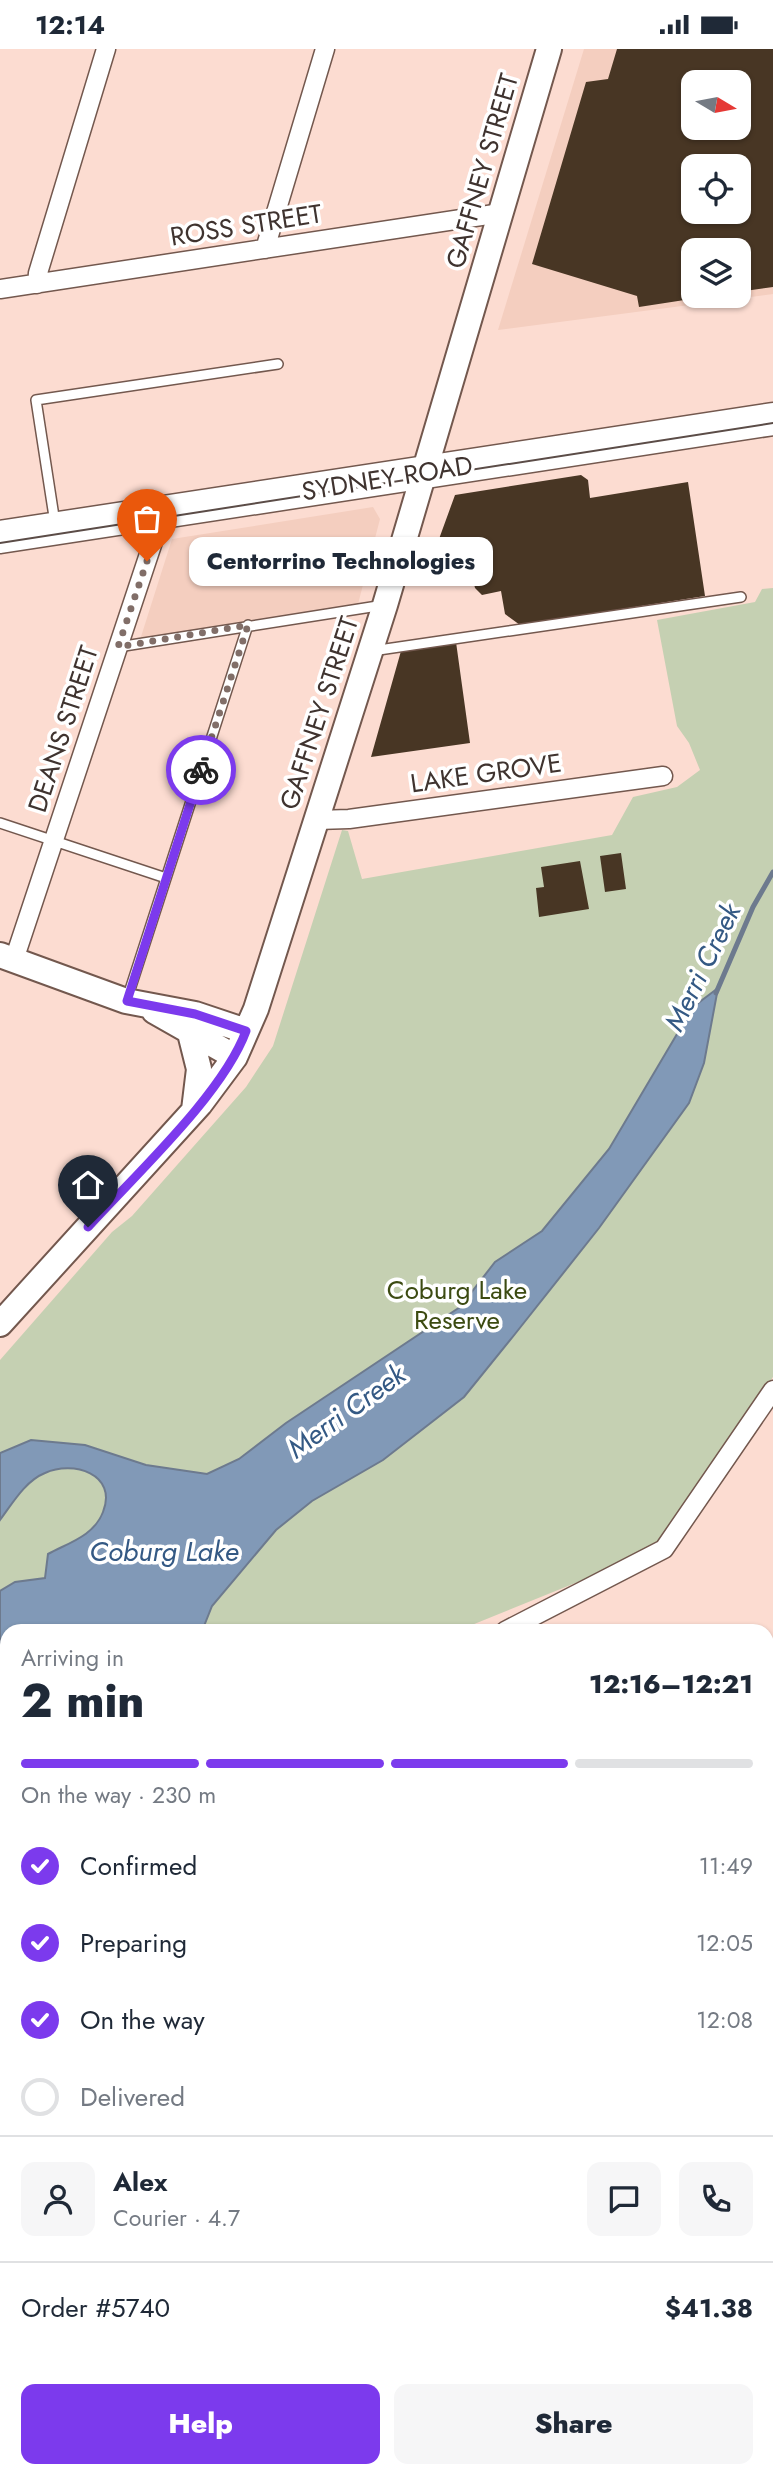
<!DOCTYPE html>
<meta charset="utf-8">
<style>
body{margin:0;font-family:Jost,sans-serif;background:#f6f6f7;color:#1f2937;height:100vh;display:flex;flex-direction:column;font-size:26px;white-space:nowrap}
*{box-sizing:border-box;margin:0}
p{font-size:23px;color:#747a83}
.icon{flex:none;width:38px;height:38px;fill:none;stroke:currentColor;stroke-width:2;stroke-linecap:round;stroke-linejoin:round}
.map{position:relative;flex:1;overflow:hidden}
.sheet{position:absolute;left:0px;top:1575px;width:774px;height:854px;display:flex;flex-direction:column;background:#fff;border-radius:21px 21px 0 0;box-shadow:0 2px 5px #0004}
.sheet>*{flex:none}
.needle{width:46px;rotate:100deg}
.controls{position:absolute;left:681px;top:21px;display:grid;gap:14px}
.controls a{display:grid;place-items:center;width:70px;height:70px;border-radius:14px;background:#fff;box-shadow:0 2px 5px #0004;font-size:35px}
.pin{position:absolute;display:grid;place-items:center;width:60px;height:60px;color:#fff;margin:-72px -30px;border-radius:50% 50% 50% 0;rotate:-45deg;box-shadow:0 0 7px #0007}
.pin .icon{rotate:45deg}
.courier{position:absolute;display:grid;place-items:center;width:70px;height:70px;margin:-35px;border:5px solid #7c3aed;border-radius:50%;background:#fff;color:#222;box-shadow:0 2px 9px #0007}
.bubble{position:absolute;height:49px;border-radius:14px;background:#fff;box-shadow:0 2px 5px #0004;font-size:23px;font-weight:800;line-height:49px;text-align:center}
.headline em{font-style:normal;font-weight:800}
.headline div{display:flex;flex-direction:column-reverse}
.headline{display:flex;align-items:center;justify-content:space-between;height:119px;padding:0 21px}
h1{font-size:46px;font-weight:800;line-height:52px}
.bar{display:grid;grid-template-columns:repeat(4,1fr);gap:10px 7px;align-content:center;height:84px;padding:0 21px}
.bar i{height:9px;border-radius:5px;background:#e0e1e3}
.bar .current{background:#7c3aed}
.bar p{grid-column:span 4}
.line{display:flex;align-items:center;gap:18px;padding:0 21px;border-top:2px solid #e0e1e3}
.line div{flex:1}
.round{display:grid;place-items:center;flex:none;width:74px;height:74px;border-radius:14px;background:#f6f6f7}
ol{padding:0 21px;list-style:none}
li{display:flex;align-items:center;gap:21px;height:77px}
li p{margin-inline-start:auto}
li .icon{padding:7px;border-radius:50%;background:#7c3aed;color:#fff;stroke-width:4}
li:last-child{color:#747a83}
li i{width:38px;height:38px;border:4px solid #e0e1e3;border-radius:50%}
.cta{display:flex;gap:14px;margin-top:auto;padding:14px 21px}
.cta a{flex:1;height:80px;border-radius:14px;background:#7c3aed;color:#fff;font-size:28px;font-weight:800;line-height:80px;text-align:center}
.cta a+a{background:#f6f6f7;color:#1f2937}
.status{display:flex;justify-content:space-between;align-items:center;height:49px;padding:0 35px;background:#fff;direction:ltr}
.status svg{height:19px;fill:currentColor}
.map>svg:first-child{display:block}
.built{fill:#f4cebf;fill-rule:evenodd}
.green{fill:#c5d0b2}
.forest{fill:#a2af8b}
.water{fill:#8199b7;stroke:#6d7a8e;stroke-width:2}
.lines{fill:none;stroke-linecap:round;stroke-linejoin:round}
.stream{stroke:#6d7a8e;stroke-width:5}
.building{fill:#483624;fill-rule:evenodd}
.lane-casing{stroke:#73584e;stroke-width:12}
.street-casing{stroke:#73584e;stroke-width:21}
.secondary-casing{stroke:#73584e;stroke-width:28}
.highway-casing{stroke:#73584e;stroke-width:35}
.lane{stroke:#fff;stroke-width:9}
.street{stroke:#fff;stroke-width:18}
.secondary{stroke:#fff;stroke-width:24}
.highway{stroke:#fff;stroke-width:32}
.tram{stroke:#5b4c47;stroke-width:2}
.done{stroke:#816e68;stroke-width:7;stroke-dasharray:0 12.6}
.route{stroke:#7c3aed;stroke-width:9}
.labels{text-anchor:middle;stroke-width:7;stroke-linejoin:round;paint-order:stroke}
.street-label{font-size:26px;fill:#3f332f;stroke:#fff}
.park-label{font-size:26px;fill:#3c4b12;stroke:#fff}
.water-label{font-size:28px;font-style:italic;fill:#345984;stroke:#fff}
</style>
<div class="status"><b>12:14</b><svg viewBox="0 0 49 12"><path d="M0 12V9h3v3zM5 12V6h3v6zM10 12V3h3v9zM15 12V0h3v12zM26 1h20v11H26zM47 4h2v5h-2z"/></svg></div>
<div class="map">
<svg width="773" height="2429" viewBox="0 0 773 2429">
<rect width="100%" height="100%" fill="#fcdcd1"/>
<path class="built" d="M584,0H773V245L498,281ZM693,33H738V79H693ZM693,117H738V163H693ZM693,201H738V247H693Z
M373,458L380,470L357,559L139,594L172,490Z"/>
<path class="green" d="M773,539V1328L652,1503L457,1582H7V1944H0V1311L112,1183L132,1167L246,1038L273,997L342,781L348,782L362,830L612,786L633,748L677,738L700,721L689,694L677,677L657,571L755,553L762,540Z
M7,1978V2422H766L767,2357H773V2429H0V1979Z"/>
<path class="forest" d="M0,2321H7V2422H57L58,2429H0Z
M773,2413V2429H586L607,2424L766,2422L767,2415Z
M149,2422H246L272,2429H151Z"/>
<path class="water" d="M718,939L704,1014L689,1054L599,1179L515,1285L464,1348L383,1411L312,1452L276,1481L212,1557L202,1582H7V1639L0,1641V1542L15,1533L45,1529L48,1505C68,1494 94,1487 103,1463C118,1425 73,1411 45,1424C25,1432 12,1455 0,1471V1404L31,1391L85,1396L146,1416L207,1425L239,1410L286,1374L460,1258L495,1213L542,1182L609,1100L693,958Z"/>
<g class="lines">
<path class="stream" d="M716,944L753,858L773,823
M0,1769L7,1772
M0,1860L7,1852
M0,2291L7,2295"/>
</g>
<path class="building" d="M617,0H773V238L738,243V201H693V247L704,248L639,258L637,247L532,215L586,33L608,30ZM693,33H738V79H693ZM693,117H738V163H693Z
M581,426L588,431L590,449L688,433L705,547L520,576L505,565L501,542L482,546L475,539L468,512L444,516L431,512L455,446Z
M456,593L470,694L371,708L401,602Z
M621,804L626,840L605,843L600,807Z
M580,812L589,860L539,868L536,839L544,838L541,818Z"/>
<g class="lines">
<g class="lane-casing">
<path id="lane" d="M55,474L36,351L278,315
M118,598L384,556
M372,602L741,548
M0,774L166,829
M127,950L248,576"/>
</g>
<g class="street-casing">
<path id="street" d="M265,200L325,0
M37,235L38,224L106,0
M0,240L501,164
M317,771L349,770L663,727
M14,911L154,490L153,465
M505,1582L664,1500L773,1341
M766,1779L773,1780
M766,2251H773"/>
</g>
<g class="secondary-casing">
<path id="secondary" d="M0,906L126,952L195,965L246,982
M154,962L235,1008
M190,984L199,1020L194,1061
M0,1275L200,1055L235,1008L256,960L385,556L549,0
M0,1963H7
M766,2022L773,2023"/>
</g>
<g class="highway-casing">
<path id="highway" d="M0,488L773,370"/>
</g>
<use href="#lane" class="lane"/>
<use href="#street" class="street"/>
<use href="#secondary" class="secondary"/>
<use href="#highway" class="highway"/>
<path class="tram" d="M0,494L773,374"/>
</g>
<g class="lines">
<path class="done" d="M147,512L118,598L248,576L201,721"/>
<path class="route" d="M88,1178C135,1126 223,1045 246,982L195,965L127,952L201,721"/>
</g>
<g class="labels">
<g class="street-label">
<text transform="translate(482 122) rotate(-74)" y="9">GAFFNEY STREET</text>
<text transform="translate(246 176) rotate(-9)" y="9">ROSS STREET</text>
<text transform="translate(387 429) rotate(-9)" y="9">SYDNEY ROAD</text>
<text transform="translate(319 664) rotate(-72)" y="9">GAFFNEY STREET</text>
<text transform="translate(63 680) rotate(-72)" y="9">DEANS STREET</text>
<text transform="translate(486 724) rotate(-8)" y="9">LAKE GROVE</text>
</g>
<g class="park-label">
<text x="457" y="1250">Coburg Lake<tspan x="457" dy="30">Reserve</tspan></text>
</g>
<g class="water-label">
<text transform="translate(702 918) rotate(-64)" y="10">Merri Creek</text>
<text transform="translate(346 1362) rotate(-36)" y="10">Merri Creek</text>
<text x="164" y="1512">Coburg Lake</text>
</g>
</g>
</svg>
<div class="controls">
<a><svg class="needle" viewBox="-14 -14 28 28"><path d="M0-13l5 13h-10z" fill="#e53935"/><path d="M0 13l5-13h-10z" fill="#747a83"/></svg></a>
<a><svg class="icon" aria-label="locate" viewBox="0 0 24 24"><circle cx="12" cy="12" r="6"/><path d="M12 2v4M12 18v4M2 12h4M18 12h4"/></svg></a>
<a><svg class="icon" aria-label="layers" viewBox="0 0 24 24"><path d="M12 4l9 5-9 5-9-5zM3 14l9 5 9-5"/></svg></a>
</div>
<div class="pin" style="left:147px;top:512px;background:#ea580c"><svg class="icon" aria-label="bag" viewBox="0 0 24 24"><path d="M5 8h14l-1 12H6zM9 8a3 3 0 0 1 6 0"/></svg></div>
<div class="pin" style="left:88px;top:1178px;background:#1f2937"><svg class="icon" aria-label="home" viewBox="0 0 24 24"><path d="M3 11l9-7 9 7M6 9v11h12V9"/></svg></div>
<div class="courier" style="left:201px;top:721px"><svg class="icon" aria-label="bike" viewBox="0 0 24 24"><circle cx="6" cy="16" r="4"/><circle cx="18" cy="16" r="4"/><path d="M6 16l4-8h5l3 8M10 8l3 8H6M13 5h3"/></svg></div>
<div class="bubble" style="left:189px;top:488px;width:304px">Centorrino Technologies</div>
<section class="sheet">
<div class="headline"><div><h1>2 min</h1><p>Arriving in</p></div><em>12:16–12:21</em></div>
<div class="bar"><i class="current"></i><i class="current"></i><i class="current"></i><i></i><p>On the way · 230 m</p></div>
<ol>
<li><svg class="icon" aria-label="check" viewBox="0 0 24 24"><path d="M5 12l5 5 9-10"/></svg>Confirmed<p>11:49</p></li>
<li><svg class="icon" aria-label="check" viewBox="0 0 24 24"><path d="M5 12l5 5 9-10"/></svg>Preparing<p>12:05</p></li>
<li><svg class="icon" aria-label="check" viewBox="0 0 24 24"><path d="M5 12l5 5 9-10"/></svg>On the way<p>12:08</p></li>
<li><i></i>Delivered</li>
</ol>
<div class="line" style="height:126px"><a class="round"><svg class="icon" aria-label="person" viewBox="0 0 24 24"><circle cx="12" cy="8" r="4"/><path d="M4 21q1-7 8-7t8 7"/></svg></a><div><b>Alex</b><p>Courier · 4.7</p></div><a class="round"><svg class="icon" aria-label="chat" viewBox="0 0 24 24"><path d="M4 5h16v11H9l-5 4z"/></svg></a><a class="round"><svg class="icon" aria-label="phone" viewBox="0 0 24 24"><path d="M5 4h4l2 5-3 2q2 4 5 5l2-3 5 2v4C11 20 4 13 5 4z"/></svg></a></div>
<div class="line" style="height:91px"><div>Order #5740</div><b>$41.38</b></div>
<div class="cta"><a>Help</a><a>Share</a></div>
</section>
</div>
